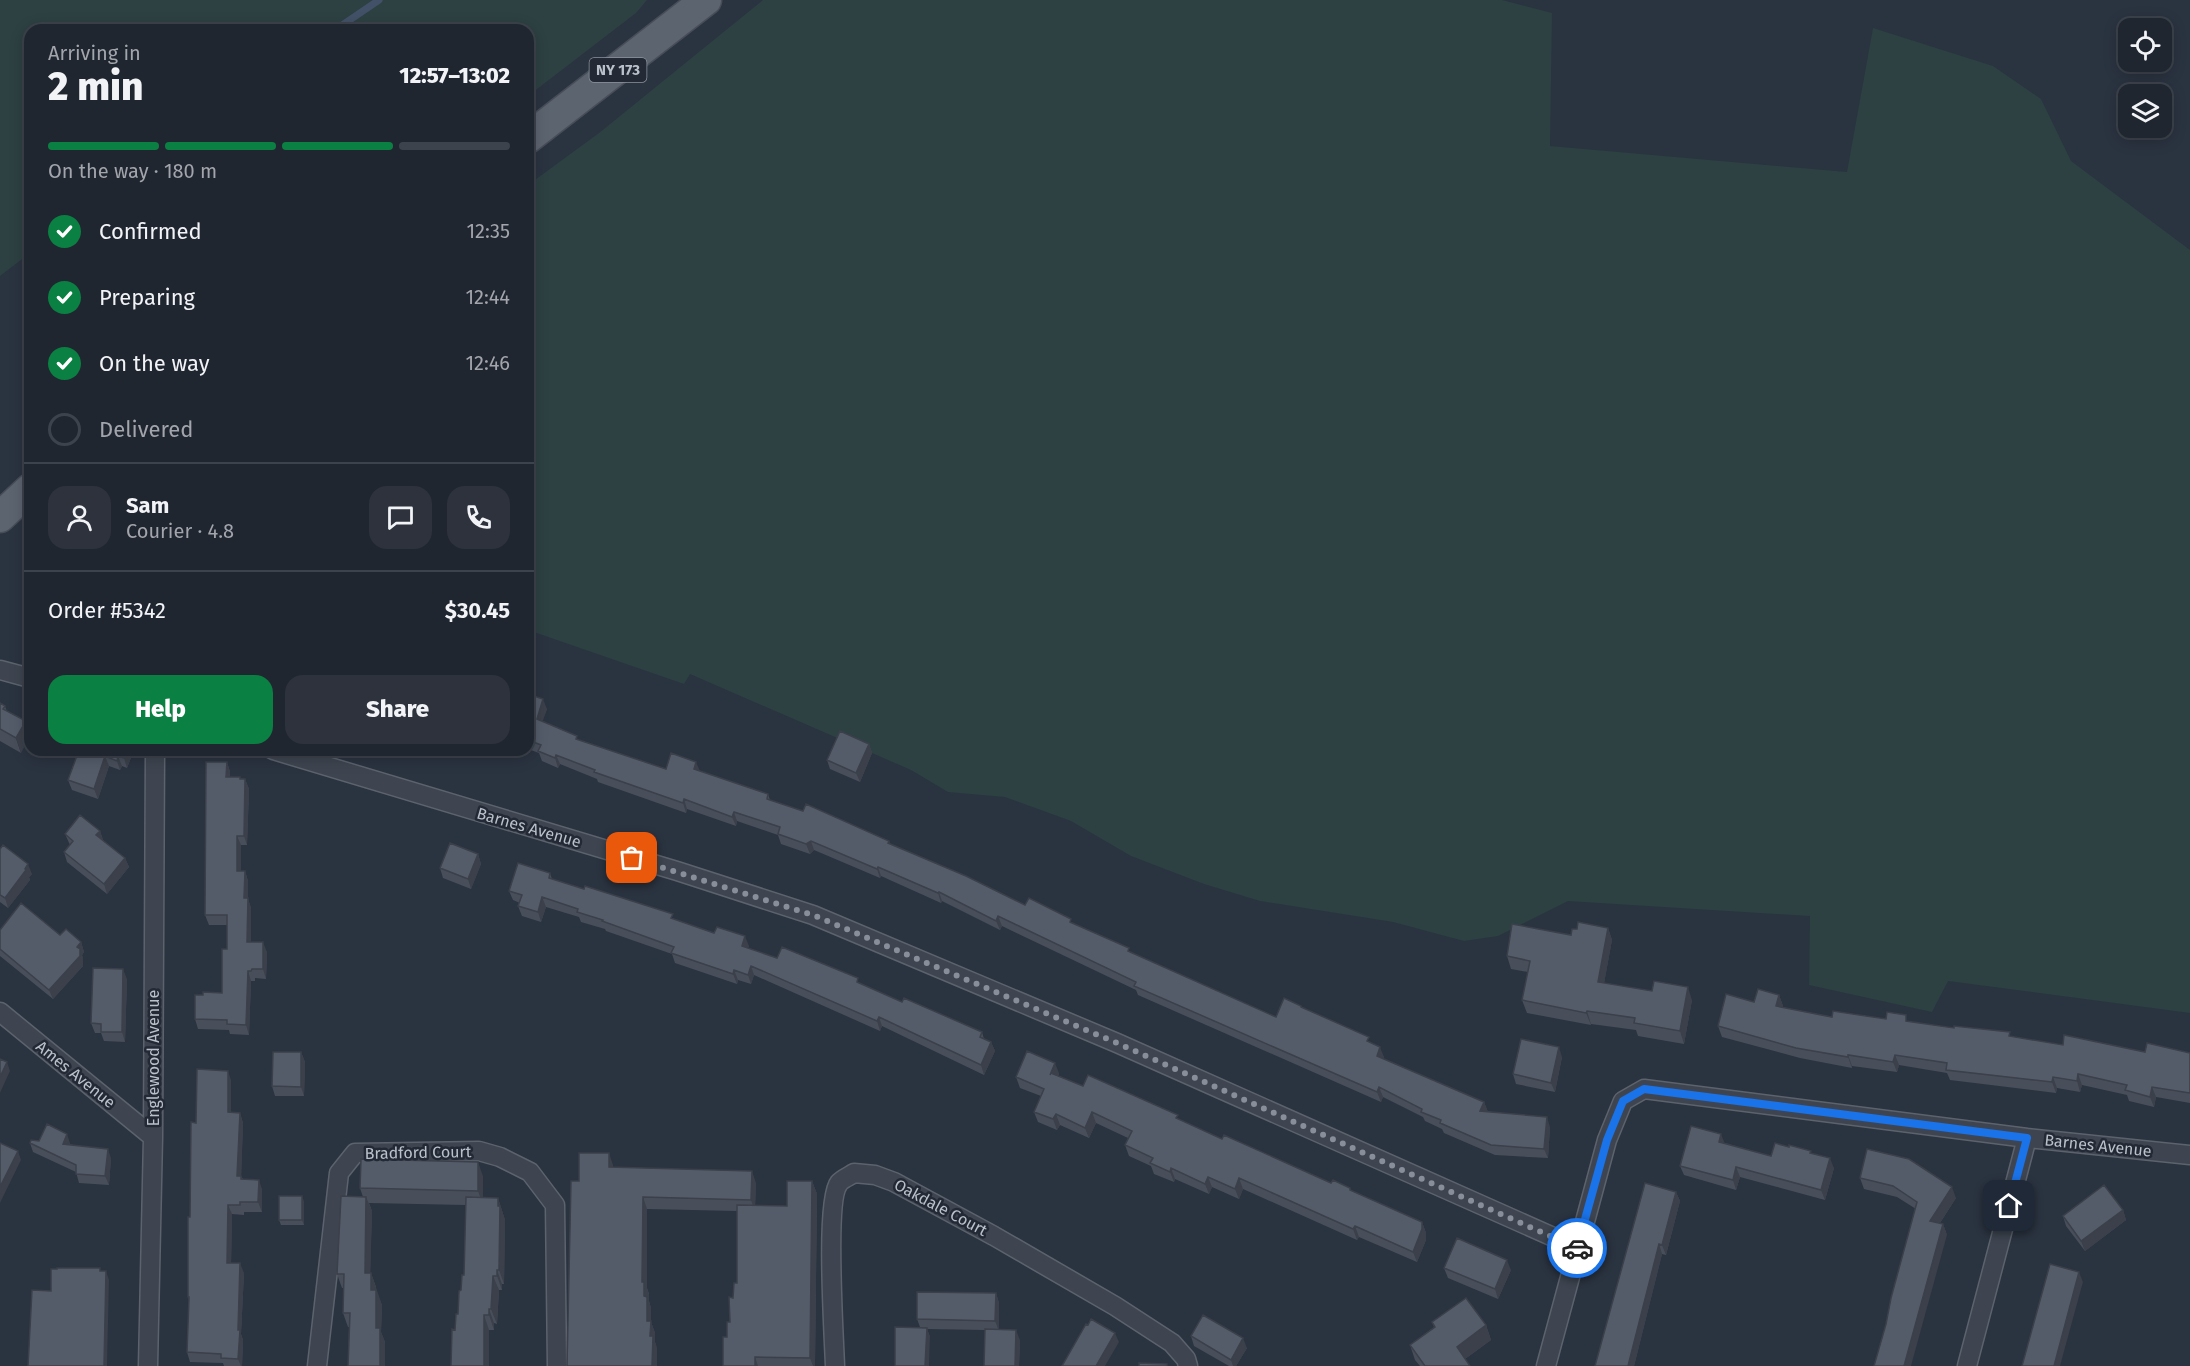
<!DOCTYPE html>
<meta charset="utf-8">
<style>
body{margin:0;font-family:"Fira Sans",sans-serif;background:#2d323c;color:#f1f3f6;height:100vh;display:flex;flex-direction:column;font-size:22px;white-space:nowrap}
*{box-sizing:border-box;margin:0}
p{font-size:20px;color:#a2a5ab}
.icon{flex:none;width:33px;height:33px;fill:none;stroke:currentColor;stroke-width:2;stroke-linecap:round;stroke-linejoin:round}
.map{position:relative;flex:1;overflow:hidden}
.drawer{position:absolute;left:24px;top:24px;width:510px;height:732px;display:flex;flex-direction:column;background:#202630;border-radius:18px;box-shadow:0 3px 15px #0003,0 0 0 2px #3d434c}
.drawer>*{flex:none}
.tools{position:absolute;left:2118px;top:18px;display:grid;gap:12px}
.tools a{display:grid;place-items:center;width:54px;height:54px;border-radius:12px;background:#202630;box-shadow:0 3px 15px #0003,0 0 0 2px #3d434c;font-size:30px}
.pin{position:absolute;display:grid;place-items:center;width:51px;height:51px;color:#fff;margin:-26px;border-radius:12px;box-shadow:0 3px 9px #0006}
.courier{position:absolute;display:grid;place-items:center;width:60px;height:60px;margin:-30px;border:4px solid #1a73e8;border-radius:50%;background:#fff;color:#222;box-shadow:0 2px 8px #0007}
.headline em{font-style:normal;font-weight:800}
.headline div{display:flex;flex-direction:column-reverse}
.headline{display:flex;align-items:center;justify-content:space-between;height:102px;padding:0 24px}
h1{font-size:39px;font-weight:800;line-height:45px}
.bar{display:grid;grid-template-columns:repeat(4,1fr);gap:9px 6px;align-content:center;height:72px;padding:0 24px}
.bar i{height:8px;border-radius:4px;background:#3d434c}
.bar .active{background:#0b8043}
.bar p{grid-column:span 4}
.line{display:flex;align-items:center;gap:15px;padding:0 24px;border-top:2px solid #3d434c}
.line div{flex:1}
.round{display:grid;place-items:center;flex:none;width:63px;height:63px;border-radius:18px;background:#2d323c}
ol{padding:0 24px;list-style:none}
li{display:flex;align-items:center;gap:18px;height:66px}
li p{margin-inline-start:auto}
li .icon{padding:6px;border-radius:50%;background:#0b8043;color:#fff;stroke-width:4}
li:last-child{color:#a2a5ab}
li i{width:33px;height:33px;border:3px solid #3d434c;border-radius:50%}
.primary-button{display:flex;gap:12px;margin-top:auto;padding:12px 24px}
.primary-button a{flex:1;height:69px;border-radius:18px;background:#0b8043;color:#fff;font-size:24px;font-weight:800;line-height:69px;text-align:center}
.primary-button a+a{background:#2d323c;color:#f1f3f6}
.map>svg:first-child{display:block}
.green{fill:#2d4042}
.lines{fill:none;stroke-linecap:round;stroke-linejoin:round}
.stream{stroke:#425167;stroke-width:7}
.minor-casing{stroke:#5c636d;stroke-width:21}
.primary-casing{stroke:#484e59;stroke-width:33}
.minor{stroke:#3e4550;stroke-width:18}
.primary{stroke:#5c6470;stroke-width:30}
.wall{fill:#484f5b}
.shaded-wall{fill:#3b404a}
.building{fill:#545c6a;stroke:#3b404a;stroke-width:1.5}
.done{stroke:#888f9a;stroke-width:6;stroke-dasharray:0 10.8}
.route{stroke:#1a73e8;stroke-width:8}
.labels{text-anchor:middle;stroke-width:5;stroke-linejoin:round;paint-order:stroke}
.shield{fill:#232a36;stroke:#8d949e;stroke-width:1.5}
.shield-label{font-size:15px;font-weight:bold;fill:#bbc1ca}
.street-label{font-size:16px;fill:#bbc1ca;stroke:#232a36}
</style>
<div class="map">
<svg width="2190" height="1366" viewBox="0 0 2190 1366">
<rect width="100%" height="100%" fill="#2a3340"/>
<path class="green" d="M0,0H647L636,13L528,96V30H30V253L0,276Z
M763,0H1502L1552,13L1550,146L1847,172L1873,28L1993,66L2041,99L2071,161L2190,250V1013L1948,981L1932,1012L1809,985L1810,916L1568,901L1498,936L1464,941L1393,922L1260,901L1204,884L1131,856L1071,821L1005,797L948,792L911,770L690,674L684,684L528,630V185L599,133Z"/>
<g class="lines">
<path class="stream" d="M335,30L379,0"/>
<g class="minor-casing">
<path id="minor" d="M0,670L30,678
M273,750L677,871L813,915L1117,1043L1578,1248
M0,1012L153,1137
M148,1366L153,1137L155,750
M317,1366L339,1173L355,1153L479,1151L500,1157L530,1172L555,1205L557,1366
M835,1366C834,1337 825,1200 839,1183C842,1179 850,1176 854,1173L875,1175L894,1182L994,1236L1115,1306L1172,1343L1186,1359L1188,1366
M1546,1366L1607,1140L1623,1101L1644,1089L2027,1138L2190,1155
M1967,1366L2027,1138"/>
</g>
<g class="primary-casing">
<path id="primary" d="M528,138L706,0
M0,517L30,489"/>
</g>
<use href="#minor" class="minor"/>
<use href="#primary" class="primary"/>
</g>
<path class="wall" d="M528,694L547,709L542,721L579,740L666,769L700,771L768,794L770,800L889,841L890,844L1025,905L1072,923L1130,952L1276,1017L1301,1006L1302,1008L1371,1043L1384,1057L1383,1059L1484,1102L1488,1112L1550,1127L1548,1158L1495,1155L1444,1133L1442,1129L1425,1121L1423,1117L1383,1097L1381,1102L1138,995L1136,990L1002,926L1000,930L942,901L941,903L881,876L880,878L814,850L810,854L781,844L778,835L737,821L736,826L687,809L686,813L598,782L597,779L560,764L558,768L542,761L539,753L528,749Z
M0,703L5,706L21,753L0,741Z
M869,744L872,753L860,782L830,769L827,760Z
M77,750H134L127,768L122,766L120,770L109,766L98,799L72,790L68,780L78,752Z
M227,762L230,772V777L245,779L249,789L247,845H241V871H245L248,881V899L251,908V942L267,952L266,979L255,978V981H251L249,1035L230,1034L229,1030L198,1029L195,1019L203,995L222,993L227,949V925H209L205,915Z
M100,831L103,840L125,858L129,867L107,894L67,862L64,852L70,845L65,834Z
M0,849L32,874L29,877L30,880L8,908L0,902Z
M478,854L481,864L471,889L443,878L440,868Z
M550,873L552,879L674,919L749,946L748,948L777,958L860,983L902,1002L982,1032L984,1039L991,1042L995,1051L984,1075L882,1026L880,1031L754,975L751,984L738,980L737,984L675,963L672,954L606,931L605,929L581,922L579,917L546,907L541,922L522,916L518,906L520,903L513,900L509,891Z
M1608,928L1612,940L1604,983L1692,1000L1684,1044L1638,1036L1636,1030L1591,1024V1025L1527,1013L1522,1000L1528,972L1511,969L1507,956L1571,935Z
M0,930L60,935L81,942L84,952L82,955L83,959V966L53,999L0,956Z
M127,979L125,1042L104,1041L101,1033H95L91,1023Z
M1779,995L1783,1006L1782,1007L1832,1017L1886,1019L1909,1022L2063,1045L2145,1052L2190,1053V1103L2156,1097L2154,1107L2129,1101L2127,1095L2082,1085L2080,1092L2057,1088L2056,1093L1950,1080L1947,1073L1899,1065L1897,1072L1852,1066V1068L1800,1058L1722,1037L1718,1026L1754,1002Z
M301,1052L305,1062L304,1096H275L272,1086Z
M1562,1057L1555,1092L1516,1084L1513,1074Z
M1059,1073L1058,1076L1083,1086L1179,1120L1222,1139L1331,1183L1350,1188L1351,1191L1422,1222L1426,1233V1240L1417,1262L1359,1237L1357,1240L1243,1189L1239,1199L1212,1187L1209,1194L1175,1179L1174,1182L1154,1174L1151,1166L1129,1156L1125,1145L1128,1138L1096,1123L1089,1138L1060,1125L1057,1130L1038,1122L1034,1112L1041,1096L1020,1088L1016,1077Z
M231,1080V1112L240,1113L243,1123L241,1176L243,1179L262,1189V1212H244V1215L232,1214L231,1263L244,1273L241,1334L243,1340L242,1366H224L223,1363L190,1362L187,1352L189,1301L188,1297L196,1123Z
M30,1143H70V1144L111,1158L109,1185L79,1183L76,1172L33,1152Z
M1725,1143L1771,1156L1812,1153L1834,1168L1825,1200L1740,1177L1736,1190L1684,1175L1680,1166Z
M613,1165V1167L756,1183L755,1205L787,1206L812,1181L817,1194L815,1366H723L733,1298L737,1283V1211L647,1209V1288L649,1294V1301L651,1308V1322L655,1333V1342L657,1348L579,1181Z
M483,1176V1198H498L505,1220L504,1284H502V1290H499L497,1324L494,1323V1330H489V1366H451L455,1330L464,1275L466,1205L369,1203L372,1211L370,1273H371L376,1287V1291L382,1305L381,1332L385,1342V1366H348L349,1327H348L343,1313V1288H342L337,1274L363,1197L360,1188Z
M1860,1178L1956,1198L1940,1223L1943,1224L1947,1235L1916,1209L1897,1197L1864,1189Z
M1676,1192L1680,1201L1666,1255L1662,1254L1634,1366H1595Z
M304,1201V1225H281L279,1220Z
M2123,1210L2126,1220L2085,1251L2066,1226L2063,1216Z
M1444,1268L1511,1270L1498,1299L1448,1278Z
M996,1293L999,1303V1329L1020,1340L1019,1366H984L985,1330L927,1329L930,1337L920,1327L917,1319Z
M1432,1322L1486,1325L1491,1340L1465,1359L1470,1366H1420L1415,1360L1410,1345L1434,1327Z
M1191,1336L1247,1348L1236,1366H1229L1194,1346Z"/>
<path class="shaded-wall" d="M543,699L547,709L540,729L537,719Z
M26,721L30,733V737L21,753L16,738Z
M869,744L872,753L860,782L856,773Z
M127,750H134L127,768L124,758Z
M556,755L560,764L558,768L555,758Z
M105,756L109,766L98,799L94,789Z
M118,756L122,766L120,770L117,761Z
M227,762L230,772V786L226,777Z
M696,762L700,771L694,769Z
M245,779L249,789L247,845L244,836Z
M684,799L687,809L686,813L683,803Z
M734,812L737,821L736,826L732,817Z
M100,831L103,840L96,835Z
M237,836L241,845V881L237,871Z
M811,841L814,850L810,854L806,844Z
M478,854L481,864L471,889L468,879Z
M125,858L129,867L107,894L104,884Z
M28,864L32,874L29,877L30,880L8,908L5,898Z
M878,867L881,876L880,878L877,869Z
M245,871L248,881V899L251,908V951L247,942L244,898Z
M939,892L942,901L941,903L938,893Z
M542,897L546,907L541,922L538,912Z
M998,916L1002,926L1000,930L996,921Z
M1608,928L1612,940L1602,995L1598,982Z
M745,936L749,946L745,956L742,946Z
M81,942L84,952L82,955L83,959V966L53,999L49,990Z
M263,942L267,952L266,979L263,969Z
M751,966L754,975L751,984L748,975Z
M123,969L127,979L125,1042L122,1032Z
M734,970L738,980L737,984L733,974Z
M248,971L251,981L249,1035L246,1025Z
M1688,987L1692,1000L1684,1044L1680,1031Z
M1779,995L1783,1006L1780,1017L1776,1006Z
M1587,1011L1591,1024V1025L1586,1013Z
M879,1017L882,1026L880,1031L877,1021Z
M991,1042L995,1051L984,1075L981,1065Z
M1380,1047L1384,1057L1381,1066L1377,1056Z
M1559,1047L1562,1057L1555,1092L1551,1083Z
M301,1052L305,1062L304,1096L301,1087Z
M1848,1055L1852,1066V1068L1848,1057Z
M1895,1055L1899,1065L1897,1072L1893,1062Z
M7,1062L10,1071L0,1093V1077Z
M1055,1063L1059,1073L1054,1086L1050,1075Z
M228,1071L231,1080V1122L228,1112Z
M2078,1074L2082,1085L2080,1092L2077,1081Z
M2053,1077L2057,1088L2056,1093L2052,1082Z
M1379,1087L1383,1097L1381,1102L1377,1092Z
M2152,1087L2156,1097L2154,1107L2150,1097Z
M1484,1102L1488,1112L1480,1111Z
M1092,1112L1096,1123L1089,1138L1085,1128Z
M240,1113L243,1123L241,1185L237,1176Z
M1056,1114L1060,1125L1057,1130L1053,1119Z
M1547,1117L1550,1127L1548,1158L1544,1149Z
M67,1134L70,1143L66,1153L63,1144Z
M1721,1134L1725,1144L1719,1142Z
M108,1149L111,1158L109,1185L105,1176Z
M18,1151L21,1160L0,1203V1187Z
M609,1153L613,1165V1179L609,1167Z
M1830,1158L1834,1168L1825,1200L1821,1190Z
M478,1162L483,1176V1205L478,1191Z
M1736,1167L1740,1177L1736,1190L1733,1180Z
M1171,1168L1175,1179L1174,1182L1170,1172Z
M752,1171L756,1183L755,1212L751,1200Z
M1208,1177L1212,1187L1209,1194L1205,1184Z
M1239,1178L1243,1189L1239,1199L1235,1189Z
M259,1180L262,1189V1212L258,1202Z
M812,1181L817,1194L815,1366H813L810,1358Z
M1952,1187L1956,1198L1934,1232L1930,1221Z
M1676,1192L1680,1201L1666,1255L1662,1245Z
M302,1196L304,1201V1225L302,1220Z
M366,1197L372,1211L370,1287L365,1273Z
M643,1197L647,1209V1288L649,1294V1301L651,1308V1322L655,1333V1342L657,1348V1366H652L642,1282Z
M498,1198L505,1220L504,1284L499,1270Z
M228,1205L232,1214L231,1272L227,1263Z
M2123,1210L2126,1220L2085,1251L2081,1241Z
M1422,1222L1426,1233V1240L1417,1262L1413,1252Z
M1943,1224L1947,1235L1911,1366H1904Z
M1355,1226L1359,1237L1357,1240L1353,1229Z
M1659,1244L1662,1254L1634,1366H1628Z
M1507,1260L1511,1270L1498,1299L1495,1289Z
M240,1263L244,1273L241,1334L243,1340L242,1366H241L238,1359V1330Z
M497,1270L502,1284V1290L497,1276Z
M106,1271L109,1280L107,1366H104Z
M2079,1272L2083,1282L2060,1366H2054Z
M371,1273L382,1305L381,1332L385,1342V1366H380L376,1328L371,1290Z
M493,1276L499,1290L497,1324L491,1309Z
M996,1293L999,1303V1331L995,1321Z
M489,1309L494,1323V1330L489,1315Z
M484,1315L489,1330V1366H484Z
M1486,1325L1491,1340L1462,1361L1457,1347Z
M927,1328L930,1337L929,1366H925Z
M1016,1330L1020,1340L1019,1366H1015Z
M1115,1333L1119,1342L1105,1366H1096Z
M1243,1338L1247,1348L1236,1366H1233L1231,1360Z
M755,1357L758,1366H755Z"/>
<path class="building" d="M30,582V589L26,585Z
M528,694L543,699L537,719L577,736L576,739L666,769L671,753L696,762L694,769L768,794L767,799L803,811L806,804L889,841L888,843L966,876L1025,905L1029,898L1071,919L1070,922L1129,948L1128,951L1276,1017L1284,998L1301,1006V1007L1369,1037L1367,1041L1380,1047L1377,1056L1484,1102L1480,1111L1547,1117L1544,1149L1491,1145L1440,1123L1441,1120L1421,1112L1422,1109L1379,1087L1377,1092L1134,986L1136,982L998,916L996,921L939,892L938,893L878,867L877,869L811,841L806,844L778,834L780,827L734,812L732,817L684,799L683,803L594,772L595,770L556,755L555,758L538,751L541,745L528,740Z
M0,703L5,706L3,709L26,721L16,738L0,729Z
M840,731L869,744L856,773L827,760Z
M79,750H127L124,758L118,756L117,761L105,756L94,789L68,780Z
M206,762H227L226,777H240V779H245L244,836H237V871H245L244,898H248L247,942H263V969H252L251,971H248L246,1025L227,1024V1020L195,1019V995H203V992L222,993V949H227V915H205Z
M80,815L100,831L96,835L125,858L104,884L64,852L73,841L65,834Z
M450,843L478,854L468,879L440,868Z
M3,845L28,864L25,869L26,870L5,898L0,895V849Z
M518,863L550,873L549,878L584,889L585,886L673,914L671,918L714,933L717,927L745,936L742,946L777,958L782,947L858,978L857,982L902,1002L904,998L982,1032L980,1037L991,1042L981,1065L879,1017L877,1021L751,966L748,975L734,970L733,974L671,953L674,947L602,921L603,920L577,912L578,909L542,897L538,912L518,906L522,895L509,891Z
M21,903L60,935L66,929L81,942L77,947L80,949V956L49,990L0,949V930Z
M1578,922L1608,928L1598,982L1652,991L1654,981L1688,987L1680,1031L1634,1023L1635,1018L1587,1011L1586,1013L1522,1000L1530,961L1507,956L1512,924L1571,935L1572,929H1577Z
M93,968L123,969L122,1032H101V1024L91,1023Z
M1758,989L1779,995L1776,1006L1832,1017L1833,1011L1886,1019L1887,1012L1906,1015V1021L1954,1028V1026L2010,1032L2009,1036L2063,1045L2064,1035L2145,1052L2147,1043L2190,1053V1093L2152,1087L2150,1097L2125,1090L2127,1085L2078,1074L2077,1081L2053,1077L2052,1082L1946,1070L1947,1063L1895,1055L1893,1062L1848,1055V1057L1796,1048L1718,1026L1726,994L1754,1002Z
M1521,1039L1559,1047L1551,1083L1513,1074Z
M1027,1051L1055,1063L1050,1075L1051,1073L1083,1086L1088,1075L1178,1115L1176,1118L1222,1139L1224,1135L1331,1183L1333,1180L1350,1188V1190L1422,1222V1229L1413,1252L1355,1226L1353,1229L1239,1178L1235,1189L1208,1177L1205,1184L1171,1168L1170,1172L1150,1163L1153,1158L1125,1145L1132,1131L1092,1112L1085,1128L1056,1114L1053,1119L1034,1112L1044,1089L1016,1077Z
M273,1052H301V1087L272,1086Z
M0,1059L7,1062L0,1077Z
M197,1069L228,1071V1112L240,1113L237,1176H241V1179L259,1180L258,1202H240V1205H228L227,1263H240L238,1330H240L238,1359L221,1358V1354L187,1352L189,1297H188V1217H190L191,1122L196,1123Z
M47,1124L67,1134L63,1144L108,1149L105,1176L76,1174V1165L30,1143L31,1140L39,1141Z
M1691,1126L1721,1134L1719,1142L1771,1156L1775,1143L1789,1147V1145L1811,1151L1810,1153L1830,1158L1821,1190L1736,1167L1733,1180L1680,1166Z
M0,1143L18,1151L0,1187Z
M1867,1149L1909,1159L1952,1187L1930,1221L1943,1224L1904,1366H1874L1886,1324L1891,1298L1917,1202L1893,1186L1860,1178Z
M579,1153H609V1167L752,1171L751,1200L643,1197L642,1282H644V1296L647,1297V1321H651L650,1336H653L652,1366H567L571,1181H579Z
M361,1159L478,1162V1191L360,1188Z
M787,1181H812L810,1358L755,1357V1366H723V1337H727V1322H730L729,1297L733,1298L734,1283H737V1205L787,1206Z
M1645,1183L1676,1192L1662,1245L1659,1244L1628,1366H1595Z
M2104,1185L2123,1210L2081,1241L2063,1216Z
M279,1196H302V1220H279Z
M341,1196L366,1197L365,1273H371V1290H376V1328H380V1366H348L350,1313H343L344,1274H337Z
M466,1197L498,1198V1206H500L499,1270H497V1276H493L491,1309H489V1315H484V1366H451L452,1329L455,1330L456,1314H458L459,1291L461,1290L462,1275H464Z
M1457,1238L1507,1260L1495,1289L1444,1268Z
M2050,1264L2079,1272L2054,1366H2022Z
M57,1268H100V1271H106L104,1366H28L32,1290L51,1291V1269H57Z
M917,1292L996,1293L995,1321L917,1319Z
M1466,1298L1486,1325L1457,1347L1470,1366H1425L1410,1345L1435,1327L1432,1322Z
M1203,1315L1243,1338L1231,1360L1191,1336Z
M1091,1319L1115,1333L1096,1366H1062L1086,1324L1088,1325Z
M895,1327L927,1328L925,1366H895Z
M985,1329L1016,1330L1015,1366H984Z
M1139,1363L1167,1364V1366H1139Z"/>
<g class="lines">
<path class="done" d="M632,858L813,915L1117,1043L1577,1248"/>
<path class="route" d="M1577,1248L1607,1140L1623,1101L1644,1089L2027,1138L2009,1206"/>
</g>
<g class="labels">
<rect class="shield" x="589.5" y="58" width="57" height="24" rx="4.5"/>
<g class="shield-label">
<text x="618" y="75">NY 173</text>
</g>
<g class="street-label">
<text transform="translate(529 827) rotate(16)" y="6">Barnes Avenue</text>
<text transform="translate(153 1058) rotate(-90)" y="6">Englewood Avenue</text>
<text transform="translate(76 1074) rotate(39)" y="6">Ames Avenue</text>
<text transform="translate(2098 1145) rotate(6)" y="6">Barnes Avenue</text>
<text transform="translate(418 1152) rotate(-1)" y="6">Bradford Court</text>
<text transform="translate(941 1207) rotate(28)" y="6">Oakdale Court</text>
</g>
</g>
</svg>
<div class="tools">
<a><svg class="icon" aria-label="locate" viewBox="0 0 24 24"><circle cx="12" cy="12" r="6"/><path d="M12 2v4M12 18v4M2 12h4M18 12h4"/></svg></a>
<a><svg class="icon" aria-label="layers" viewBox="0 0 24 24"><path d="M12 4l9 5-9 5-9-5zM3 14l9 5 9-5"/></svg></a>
</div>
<div class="pin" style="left:632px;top:858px;background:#ea580c"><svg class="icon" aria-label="bag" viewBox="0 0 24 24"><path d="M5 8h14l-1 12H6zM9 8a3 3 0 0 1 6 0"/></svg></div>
<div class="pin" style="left:2009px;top:1206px;background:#1f2937"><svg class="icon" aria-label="home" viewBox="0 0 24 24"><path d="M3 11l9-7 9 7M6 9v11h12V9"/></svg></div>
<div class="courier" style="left:1577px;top:1248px"><svg class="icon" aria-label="car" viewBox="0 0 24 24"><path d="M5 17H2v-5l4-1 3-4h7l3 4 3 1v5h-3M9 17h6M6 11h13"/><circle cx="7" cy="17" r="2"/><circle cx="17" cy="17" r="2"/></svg></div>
<section class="drawer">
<div class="headline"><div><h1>2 min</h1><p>Arriving in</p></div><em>12:57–13:02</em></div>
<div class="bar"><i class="active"></i><i class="active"></i><i class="active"></i><i></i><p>On the way · 180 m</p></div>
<ol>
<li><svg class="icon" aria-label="check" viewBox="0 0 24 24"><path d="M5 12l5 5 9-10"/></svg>Confirmed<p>12:35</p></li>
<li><svg class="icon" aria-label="check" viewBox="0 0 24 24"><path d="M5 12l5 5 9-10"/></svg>Preparing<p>12:44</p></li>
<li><svg class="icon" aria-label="check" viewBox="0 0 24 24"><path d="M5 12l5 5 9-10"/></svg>On the way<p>12:46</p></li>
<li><i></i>Delivered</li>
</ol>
<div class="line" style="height:108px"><a class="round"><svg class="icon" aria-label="person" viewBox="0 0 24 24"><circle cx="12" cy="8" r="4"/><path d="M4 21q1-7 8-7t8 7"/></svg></a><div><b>Sam</b><p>Courier · 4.8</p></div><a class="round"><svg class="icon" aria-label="chat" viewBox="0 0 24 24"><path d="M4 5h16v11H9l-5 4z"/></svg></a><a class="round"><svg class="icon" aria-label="phone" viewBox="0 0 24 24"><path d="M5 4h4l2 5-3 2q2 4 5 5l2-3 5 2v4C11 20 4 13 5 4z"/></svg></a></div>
<div class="line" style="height:78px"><div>Order #5342</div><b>$30.45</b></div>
<div class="primary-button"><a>Help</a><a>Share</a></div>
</section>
</div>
